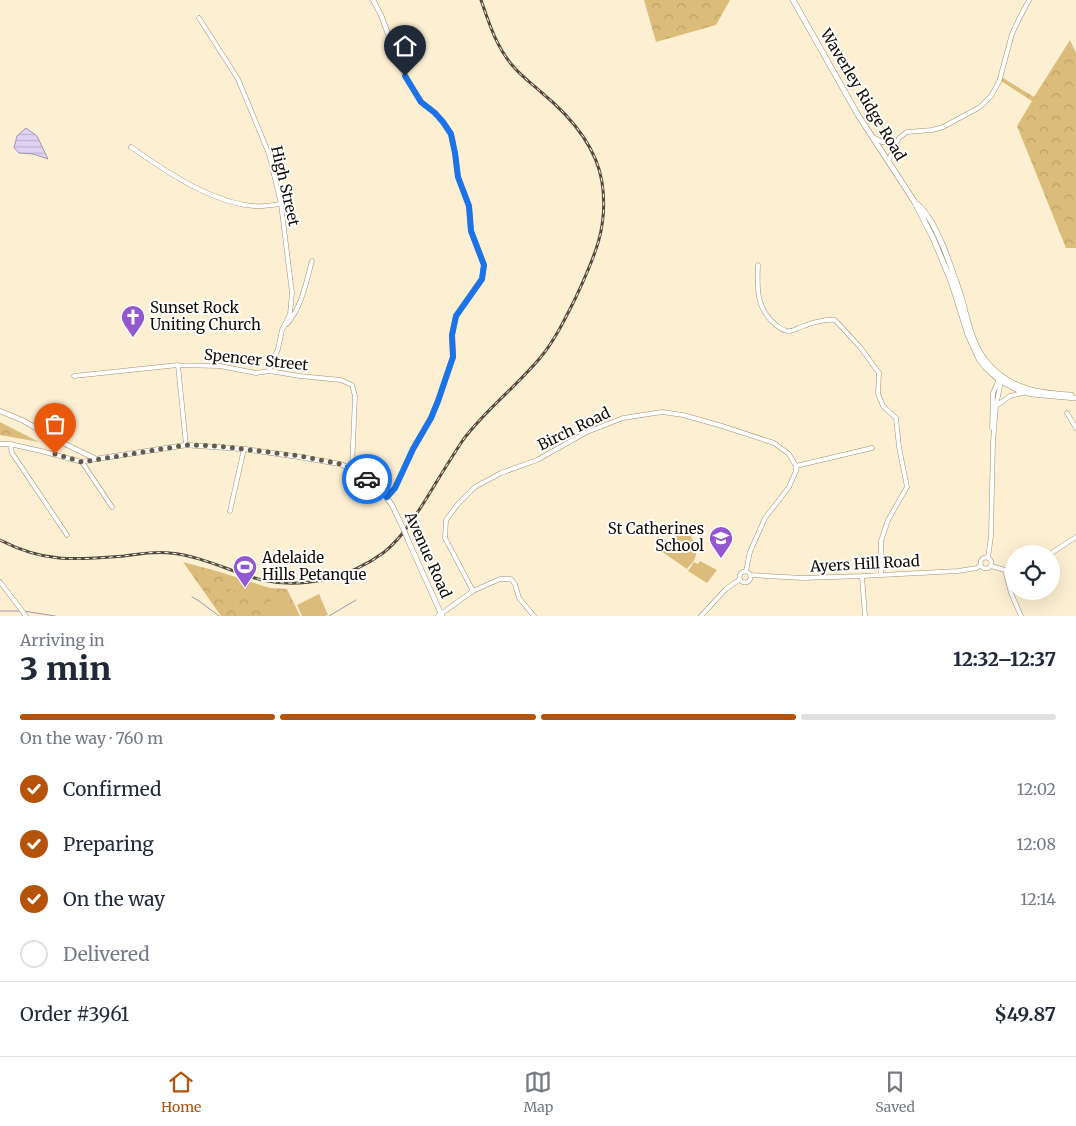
<!DOCTYPE html>
<meta charset="utf-8">
<style>
body{margin:0;font-family:Merriweather,serif;background:#f2f2f3;color:#1f2937;height:100vh;display:flex;flex-direction:column;font-size:19px;white-space:nowrap}
*{box-sizing:border-box;margin:0}
p{font-size:16px;color:#747a83}
.icon{flex:none;width:28px;height:28px;fill:none;stroke:currentColor;stroke-width:2;stroke-linecap:round;stroke-linejoin:round}
.map{position:relative;height:616px;overflow:hidden}
.sheet{display:flex;flex-direction:column;background:#fff;flex:1}
.sheet>*{flex:none}
.tools{position:absolute;left:1005px;top:545px;display:grid;gap:10px}
.tools a{display:grid;place-items:center;width:55px;height:55px;border-radius:50%;background:#fff;box-shadow:0 5px 20px #0002;font-size:25px}
.pin{position:absolute;display:grid;place-items:center;width:42px;height:42px;color:#fff;margin:-51px -21px;border-radius:50% 50% 50% 0;rotate:-45deg;box-shadow:0 0 5px #0007}
.pin .icon{rotate:45deg}
.courier{position:absolute;display:grid;place-items:center;width:50px;height:50px;margin:-25px;border:4px solid #1a73e8;border-radius:50%;background:#fff;color:#222;box-shadow:0 1px 6px #0007}
.head em{font-style:normal;font-weight:800}
.head div{display:flex;flex-direction:column-reverse}
.head{display:flex;align-items:center;justify-content:space-between;height:85px;padding:0 20px}
h1{font-size:32px;font-weight:800;line-height:38px}
.bar{display:grid;grid-template-columns:repeat(4,1fr);gap:8px 5px;align-content:center;height:60px;padding:0 20px}
.bar i{height:6px;border-radius:4px;background:#e0e1e3}
.bar .active{background:#b45309}
.bar p{grid-column:span 4}
.line{display:flex;align-items:center;gap:12px;padding:0 20px;border-top:1px solid #e0e1e3}
.line div{flex:1}
ol{padding:0 20px;list-style:none}
li{display:flex;align-items:center;gap:15px;height:55px}
li p{margin-inline-start:auto}
li .icon{padding:5px;border-radius:50%;background:#b45309;color:#fff;stroke-width:4}
li:last-child{color:#747a83}
li i{width:28px;height:28px;border:2px solid #e0e1e3;border-radius:50%}
.tabs{display:flex;justify-content:space-around;align-items:center;height:70px;border-top:1px solid #e0e1e3;background:#fff;font-size:14px;color:#747a83}
.tabs a{display:grid;justify-items:center;gap:2px}
.tabs .active{color:#b45309}
.map>svg:first-child{display:block}
.forest{fill:url(#forest-crowns)}
.pitch{fill:#dcbc7a}
.water{fill:url(#water-rules);stroke:#a197ab}
.lines{fill:none;stroke-linecap:round;stroke-linejoin:round}
.stream{stroke:#a197ab;stroke-width:1}
.minor-casing{stroke:#9d9075;stroke-width:5}
.tertiary-casing{stroke:#9d9075;stroke-width:5.5}
.secondary-casing{stroke:#9d9075;stroke-width:6}
.minor{stroke:#fff;stroke-width:4}
.tertiary{stroke:#fff;stroke-width:4.5}
.secondary{stroke:#fff;stroke-width:5}
.rail-casing{stroke:#534b3d;stroke-width:3}
.rail{stroke:#fff;stroke-width:1;stroke-dasharray:4;stroke-linecap:butt}
.tertiary-bridge-casing{stroke:#9d9075;stroke-width:5.5;stroke-linecap:butt}
.tertiary-bridge{stroke:#fff;stroke-width:4.5}
.done{stroke:#645b4c;stroke-width:5;stroke-dasharray:0 9}
.route{stroke:#1a73e8;stroke-width:6}
.labels{text-anchor:middle;stroke-width:4;stroke-linejoin:round;paint-order:stroke}
.street-label{font-size:15px;fill:#110c04;stroke:#fff}
.poi-label{font-size:15px;fill:#110c04;stroke:#fff;text-anchor:start}
</style>
<div class="map">
<svg width="1076" height="616" viewBox="0 0 1076 616">
<defs>
<pattern id="forest-crowns" width="20" height="18" patternUnits="userSpaceOnUse" patternTransform="scale(1.25)"><rect width="20" height="18" fill="#dcbc7a"/><path d="M2 6a3 3 0 1 1 6 0M12 15a3 3 0 1 1 6 0" fill="none" stroke="#bca068"/></pattern>
<pattern id="water-rules" width="6" height="5" patternUnits="userSpaceOnUse" patternTransform="scale(1.25)"><rect width="6" height="5" fill="#dfd2f3"/><path d="M0 2.5h6" fill="none" stroke="#beb3cf"/></pattern>
</defs>
<rect width="100%" height="100%" fill="#fdefd2"/>
<path class="forest" d="M644,0H730L716,25L656,42Z
M1070,40L1076,53V248H1066L1017,126L1032,101L1001,81L1003,78L1034,97Z
M0,422L39,442L0,435Z
M183,562L220,572L270,588L287,589L300,616H221Z"/>
<path class="pitch" d="M686,530C692,537 699,549 695,558C694,562 689,566 687,569L658,549L672,538L674,533Z
M700,561L717,570L707,583L688,571L694,562L698,564Z
M227,576L267,589L263,600L223,587Z
M286,594L296,616H268L275,613L270,601Z
M319,594L328,615L325,616H302L297,605Z"/>
<path class="water" d="M26,128L37,136L48,159L33,154L19,153L14,148L17,136Z"/>
<g class="lines">
<path class="stream" d="M192,597L199,601L219,616
M0,611H19
M23,611L55,616
M329,616L356,600"/>
<g class="minor-casing">
<path id="minor" d="M199,18L238,79L269,154L281,204L292,293L290,314L282,330L278,349L269,371
M873,137L882,142L895,144
M131,147C165,171 212,203 254,206C263,207 272,205 281,204
M888,161L899,138L907,132L932,130L943,127L980,107L991,96L999,82L1012,34L1019,19L1029,0
M758,265C757,288 756,309 776,325C780,328 785,332 790,331C793,331 798,328 801,327C812,323 823,319 835,320L860,347L879,373L878,394L883,406L896,418L899,447L907,487L888,520L881,541V575
M287,324C302,307 306,282 312,261
M178,365L186,445
M74,376L178,365L220,366L256,373L269,371L300,376L341,380L352,385L355,396L352,469
M996,406L1001,381L1003,379
M1067,413L1076,428
M992,428L993,393L999,379
M0,444H10L41,451L82,462L96,459
M10,444L12,453L67,535
M82,462L112,507
M796,466L872,448
M230,511L244,449
M1050,554L1076,537
M980.5 563a5.5 5.5 0 1 1 11 0a5.5 5.5 0 1 1-11 0Z
M988,558L991,536L993,442L996,406L1010,396L1023,393
M991,566L1005,570H1014
M1005,570L1011,593L1021,616
M739.5 577a5.5 5.5 0 1 1 11 0a5.5 5.5 0 1 1-11 0Z
M750,575L803,578L862,576L958,571L977,568L981,565
M862,576L865,616
M0,582L26,616
M473,591L445,538L446,520L458,504L475,487L501,473L537,460L587,432L623,418L662,412L683,415L722,426L774,443L789,454L796,466V471L789,487L765,518L750,552L746,571
M438,616L473,591L500,579H511L515,584L519,598L534,616
M701,616L726,589L740,579"/>
</g>
<g class="tertiary-casing">
<path id="tertiary" d="M373,0L381,15L400,66L412,87L421,102L435,113L443,122L451,134L455,153L458,177L469,206L471,231L484,265L482,279L456,316L452,335L453,357L438,401L431,418L413,449L395,488L387,497
M0,411L22,420L61,442L96,459L186,445L244,449L300,457L340,464L352,469L381,490L392,505L404,530
M408,540L442,616"/>
</g>
<g class="secondary-casing">
<path id="secondary" d="M793,0L858,115L914,201L933,238L951,281L968,335L979,359L985,367L998,379L1018,390L1032,394L1076,398
M917,204C930,215 936,231 943,246C950,263 955,279 961,296C967,317 971,342 985,360C995,373 1010,383 1025,388C1039,393 1056,394 1071,395"/>
</g>
<use href="#minor" class="minor"/>
<use href="#tertiary" class="tertiary"/>
<use href="#secondary" class="secondary"/>
<g class="rail-casing">
<path id="rail" d="M0,540C45,563 75,560 124,556C139,554 154,551 170,553C202,556 231,572 262,580C303,589 349,578 383,553C400,540 411,522 423,504C436,483 449,461 463,440C485,410 516,387 540,358C555,340 565,319 576,297C594,258 609,227 602,182C596,145 569,115 541,92C531,83 520,75 512,65C496,46 489,23 481,0"/>
</g>
<use href="#rail" class="rail"/>
<g class="tertiary-bridge-casing">
<path id="tertiary-bridge" d="M404,530L408,540"/>
</g>
<use href="#tertiary-bridge" class="tertiary-bridge"/>
</g>
<g class="lines">
<path class="done" d="M55,454L82,462L186,445L218,446L300,456L340,464L352,469L367,479"/>
<path class="route" d="M367,479L381,490L387,497L395,488L413,449L431,418L438,401L453,357L452,335L456,316L482,279L484,265L471,231L469,206L458,177L455,153L451,134L443,122L435,113L421,102L405,76"/>
</g>
<defs>
<g id="church-pin" transform="scale(1.25)"><path d="M0 17L-7.5 6A9.5 9.5 0 1 1 7.5 6Z" fill="#9258d0" stroke="#fff"/><path d="M-1.2-6h2.4v3.5h3.3v2.4h-3.3V6h-2.4V-.1h-3.3v-2.4h3.3Z" fill="#fff"/></g>
<g id="school-pin" transform="scale(1.25)"><path d="M0 17L-7.5 6A9.5 9.5 0 1 1 7.5 6Z" fill="#9258d0" stroke="#fff"/><path d="M0-5L7-2L0 1L-7-2ZM-4 1L0 2.5L4 1V4Q0 6-4 4Z" fill="#fff"/></g>
<g id="stadium-pin" transform="scale(1.25)"><path d="M0 17L-7.5 6A9.5 9.5 0 1 1 7.5 6Z" fill="#9258d0" stroke="#fff"/><path d="M0-5a6.5 5 0 1 0 0 10a6.5 5 0 1 0 0-10ZM-3.5-1.8h7v3.6h-7Z" fill="#fff"/></g>
</defs>
<g fill-rule="evenodd">
<use href="#church-pin" x="133" y="317"/>
<use href="#school-pin" x="721" y="538"/>
<use href="#stadium-pin" x="245" y="567"/>
</g>
<g class="labels">
<g class="street-label">
<text transform="translate(863 95) rotate(59)" y="5">Waverley Ridge Road</text>
<text transform="translate(285 186) rotate(77)" y="5">High Street</text>
<text transform="translate(256 360) rotate(6)" y="5">Spencer Street</text>
<text transform="translate(574 429) rotate(-26)" y="5">Birch Road</text>
<text transform="translate(428 555) rotate(66)" y="5">Avenue Road</text>
<text transform="translate(865 564) rotate(-3)" y="5">Ayers Hill Road</text>
</g>
<g class="poi-label">
<text x="150" y="313">Sunset Rock<tspan x="150" dy="17">Uniting Church</tspan></text>
<text x="704" y="534" text-anchor="end">St Catherines<tspan x="704" dy="17">School</tspan></text>
<text x="262" y="563">Adelaide<tspan x="262" dy="17">Hills Petanque</tspan></text>
</g>
</g>
</svg>
<div class="tools">
<a><svg class="icon" aria-label="locate" viewBox="0 0 24 24"><circle cx="12" cy="12" r="6"/><path d="M12 2v4M12 18v4M2 12h4M18 12h4"/></svg></a>
</div>
<div class="pin" style="left:55px;top:454px;background:#ea580c"><svg class="icon" aria-label="bag" viewBox="0 0 24 24"><path d="M5 8h14l-1 12H6zM9 8a3 3 0 0 1 6 0"/></svg></div>
<div class="pin" style="left:405px;top:76px;background:#1f2937"><svg class="icon" aria-label="home" viewBox="0 0 24 24"><path d="M3 11l9-7 9 7M6 9v11h12V9"/></svg></div>
<div class="courier" style="left:367px;top:479px"><svg class="icon" aria-label="car" viewBox="0 0 24 24"><path d="M5 17H2v-5l4-1 3-4h7l3 4 3 1v5h-3M9 17h6M6 11h13"/><circle cx="7" cy="17" r="2"/><circle cx="17" cy="17" r="2"/></svg></div>
</div>
<section class="sheet">
<div class="head"><div><h1>3 min</h1><p>Arriving in</p></div><em>12:32–12:37</em></div>
<div class="bar"><i class="active"></i><i class="active"></i><i class="active"></i><i></i><p>On the way · 760 m</p></div>
<ol>
<li><svg class="icon" aria-label="check" viewBox="0 0 24 24"><path d="M5 12l5 5 9-10"/></svg>Confirmed<p>12:02</p></li>
<li><svg class="icon" aria-label="check" viewBox="0 0 24 24"><path d="M5 12l5 5 9-10"/></svg>Preparing<p>12:08</p></li>
<li><svg class="icon" aria-label="check" viewBox="0 0 24 24"><path d="M5 12l5 5 9-10"/></svg>On the way<p>12:14</p></li>
<li><i></i>Delivered</li>
</ol>
<div class="line" style="height:65px"><div>Order #3961</div><b>$49.87</b></div>
</section>
<nav class="tabs">
<a class="active"><svg class="icon" aria-label="home" viewBox="0 0 24 24"><path d="M3 11l9-7 9 7M6 9v11h12V9"/></svg>Home</a>
<a><svg class="icon" aria-label="map" viewBox="0 0 24 24"><path d="M3 6l6-2 6 2 6-2v14l-6 2-6-2-6 2zM9 4v14M15 6v14"/></svg>Map</a>
<a><svg class="icon" aria-label="saved" viewBox="0 0 24 24"><path d="M7 4h10v16l-5-4-5 4z"/></svg>Saved</a>
</nav>
